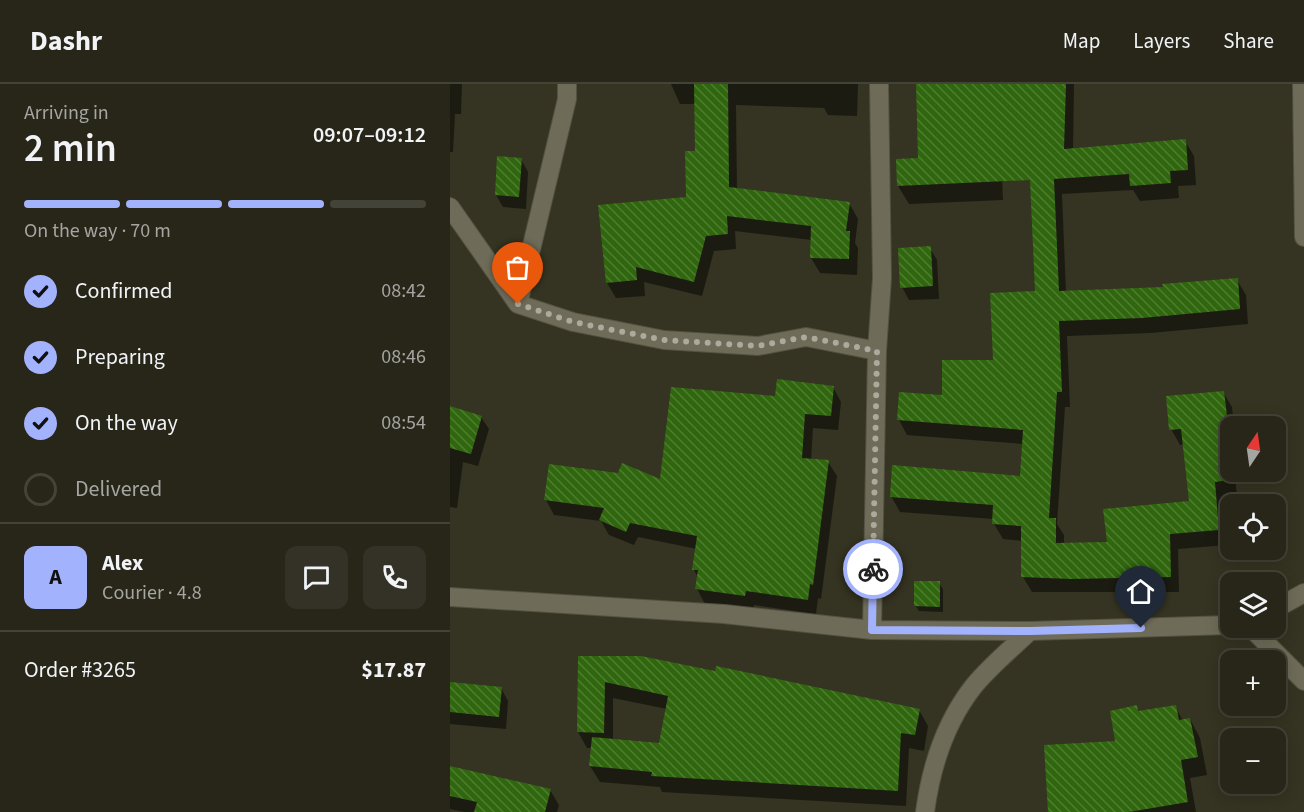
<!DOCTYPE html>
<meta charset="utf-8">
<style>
body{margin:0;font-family:"Source Sans 3",sans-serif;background:#343226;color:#f1f3f6;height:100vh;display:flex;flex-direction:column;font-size:22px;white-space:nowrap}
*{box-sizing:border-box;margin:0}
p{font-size:20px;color:#a5a5a2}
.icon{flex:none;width:33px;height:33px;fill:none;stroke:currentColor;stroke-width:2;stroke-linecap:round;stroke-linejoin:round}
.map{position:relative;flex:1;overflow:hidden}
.details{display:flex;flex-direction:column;background:#282619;width:450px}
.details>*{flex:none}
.needle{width:39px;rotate:13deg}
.buttons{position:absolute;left:770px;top:332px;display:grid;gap:12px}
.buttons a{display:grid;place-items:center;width:66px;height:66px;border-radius:12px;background:#282619;box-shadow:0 3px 15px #0003,0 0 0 2px #444338;font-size:30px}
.pin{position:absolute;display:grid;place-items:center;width:51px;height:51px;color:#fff;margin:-62px -26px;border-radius:50% 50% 50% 0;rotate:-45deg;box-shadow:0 0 6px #0007}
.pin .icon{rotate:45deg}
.courier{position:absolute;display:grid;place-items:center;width:60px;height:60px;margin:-30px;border:4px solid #a3b2fd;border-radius:50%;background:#fff;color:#222;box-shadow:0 2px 8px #0007}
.headline em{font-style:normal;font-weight:600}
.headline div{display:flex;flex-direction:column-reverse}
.headline{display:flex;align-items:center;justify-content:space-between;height:102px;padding:0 24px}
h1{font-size:39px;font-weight:600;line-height:45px}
.bar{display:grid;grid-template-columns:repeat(4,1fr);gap:9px 6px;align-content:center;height:72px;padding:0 24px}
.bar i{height:8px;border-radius:4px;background:#444338}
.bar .on{background:#a3b2fd}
.bar p{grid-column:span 4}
.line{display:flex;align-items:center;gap:15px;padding:0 24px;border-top:2px solid #444338}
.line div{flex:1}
.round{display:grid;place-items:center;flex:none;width:63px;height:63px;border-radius:12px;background:#343226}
ol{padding:0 24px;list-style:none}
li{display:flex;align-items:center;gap:18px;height:66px}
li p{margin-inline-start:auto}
li .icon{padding:6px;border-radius:50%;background:#a3b2fd;color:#111;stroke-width:4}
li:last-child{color:#a5a5a2}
li i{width:33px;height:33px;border:3px solid #444338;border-radius:50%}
header{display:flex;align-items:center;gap:36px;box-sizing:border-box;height:84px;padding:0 30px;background:#282619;border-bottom:2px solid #444338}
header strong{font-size:28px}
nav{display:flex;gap:33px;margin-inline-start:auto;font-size:21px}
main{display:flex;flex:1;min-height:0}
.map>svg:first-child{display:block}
.shadow{fill:#0007;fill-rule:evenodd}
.building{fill:url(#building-back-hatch)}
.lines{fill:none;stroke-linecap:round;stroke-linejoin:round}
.minor-casing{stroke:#535141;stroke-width:20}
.minor{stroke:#6e6c58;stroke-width:18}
.done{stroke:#abaa9c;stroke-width:6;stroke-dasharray:0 10.8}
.route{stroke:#a3b2fd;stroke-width:8}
</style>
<header>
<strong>Dashr</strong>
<nav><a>Map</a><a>Layers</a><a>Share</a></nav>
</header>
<main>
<section class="details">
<div class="headline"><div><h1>2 min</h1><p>Arriving in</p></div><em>09:07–09:12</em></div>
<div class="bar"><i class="on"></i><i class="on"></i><i class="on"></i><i></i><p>On the way · 70 m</p></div>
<ol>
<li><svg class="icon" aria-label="check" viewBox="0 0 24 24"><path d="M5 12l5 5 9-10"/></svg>Confirmed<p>08:42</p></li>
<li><svg class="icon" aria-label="check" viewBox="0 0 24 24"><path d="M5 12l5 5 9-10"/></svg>Preparing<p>08:46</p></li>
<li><svg class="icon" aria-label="check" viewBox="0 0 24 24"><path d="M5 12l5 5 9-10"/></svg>On the way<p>08:54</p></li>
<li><i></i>Delivered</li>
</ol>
<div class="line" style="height:108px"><b class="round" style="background:#a3b2fd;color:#111">A</b><div><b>Alex</b><p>Courier · 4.8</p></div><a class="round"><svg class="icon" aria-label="chat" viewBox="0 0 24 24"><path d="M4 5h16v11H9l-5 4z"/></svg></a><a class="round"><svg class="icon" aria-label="phone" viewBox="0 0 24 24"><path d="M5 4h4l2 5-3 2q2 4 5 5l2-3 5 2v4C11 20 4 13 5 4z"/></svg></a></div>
<div class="line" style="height:78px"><div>Order #3265</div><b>$17.87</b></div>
</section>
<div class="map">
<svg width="854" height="728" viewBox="0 0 854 728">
<defs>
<pattern id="building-back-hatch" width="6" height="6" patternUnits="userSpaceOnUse" patternTransform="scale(1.5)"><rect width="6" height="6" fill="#30670e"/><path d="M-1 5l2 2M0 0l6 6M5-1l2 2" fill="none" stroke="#4e7d31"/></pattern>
</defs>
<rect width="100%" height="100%" fill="#353321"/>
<path class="shadow" d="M0,0H12L11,30H5L3,68H0Z
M221,0H408L407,32L378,31L374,24L286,21L287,106L399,119L408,135L405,159L408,164L407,191L370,189L361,174L362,156L285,147L286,165L264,167L252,212L194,198L195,212L166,214L157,199L237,114L247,68L246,20H230Z
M467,0H548L553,116L459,120L448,102L470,76Z
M584,0H624L623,65L735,57L744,72L746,101L728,102L729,114L690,117L683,106L612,110L616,208L714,204L787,196L796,211L798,240L701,249L617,252L620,323H615L607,440L614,451V460H658L741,419L734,360L730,361L721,345L773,308L782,323L784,342H780V387H784L787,411L773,413L777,461L728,465L729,508H582L573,493V457L553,455L544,440V435L450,428L441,412L572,393L574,360L457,351L449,336L494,312L544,277L586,209Z
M71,75L78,88L76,125L53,123L46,111Z
M480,164L487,176L489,215L459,216L452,203Z
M383,303L391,318L388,346L363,344L361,376L378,378L387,392L371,515L368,514L366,530L304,521L303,526L255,520L247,505L248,494L244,486L247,465L188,453L184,461L159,451L151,437L104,431L96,416L211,397L327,314Z
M0,324L31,333L39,345L28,382L13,378L7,424L0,423Z
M489,499L493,505V528L469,527L465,521Z
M129,573L469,626L478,642L474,667L459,664L456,722L212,708L210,703L150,698L140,682L142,664H137L128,648ZM163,614L217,625L210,660L163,656Z
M0,599L51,604L58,617L56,645L0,640Z
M725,622L733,637L740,635L750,654L757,691L740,694L746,728H600L596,662L667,658L686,623L690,629Z
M0,684L100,706L109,721L107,728H14L0,725Z"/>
<path class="building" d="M244,0H278L279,103L400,118L396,147H400L399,175L360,174L361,142L277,132L278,150L256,152L244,198L186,183L187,196L156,199L148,121L236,113L235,67H245Z
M466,0H616L614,65L736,55L738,86L720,87L721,99L680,102L679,90L604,95L609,207L713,203L712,200L788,194L790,225L692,234L609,237L612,308H607L599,434H606V459L657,458L653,425L739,417L731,345L719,346L716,312L774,307L778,340H772L779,396L765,398L769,446L720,450L721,493L621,495L571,493V442L542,440L543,421L440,413L442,381L570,392L573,346L447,336L449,308L492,311V276H543L540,209L585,207L580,96L447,102L446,75L468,74Z
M47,72L72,74L69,113L45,111Z
M481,162L483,202L450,204L448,164Z
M327,295L384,302L381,332L355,330L352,374L379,376L363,501L360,500L358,516L296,507L295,512L245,505L248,486H242L247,452L180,439L176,448L149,436L154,424L94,416L99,380L168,389L172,379L210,395L221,303L325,312Z
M0,322L32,332L21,370L0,364Z
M464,497H490V523L464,522Z
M128,572H191L265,587L266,582L470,625L465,651L451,649L448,707L201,692L202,688L139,682L142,653L209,659L218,612L155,598L154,649L127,648Z
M0,598L52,603L49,633L0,628Z
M687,621L688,627L726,621L729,636L740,634L748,673L731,676L738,718L679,728H598L594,661L665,657L660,627Z
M0,682L101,705L95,728H24L27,718L0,712Z"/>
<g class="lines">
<g class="minor-casing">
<path id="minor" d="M852,0L854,153
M0,123L68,220L123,238L214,256L308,262L356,253L427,267
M68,220L117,15V0
M0,513L274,530L422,546L580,547L780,541
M825,525L854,509
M800,543L854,597
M422,546L427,267L432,194L429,0
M475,728C481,683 495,639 523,603C539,583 561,565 580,547"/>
</g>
<use href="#minor" class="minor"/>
</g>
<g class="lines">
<path class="done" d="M68,220L123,238L214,256L308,262L356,253L427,267L423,485"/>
<path class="route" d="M423,485L422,546L580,547L691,544"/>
</g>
</svg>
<div class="buttons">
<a><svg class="needle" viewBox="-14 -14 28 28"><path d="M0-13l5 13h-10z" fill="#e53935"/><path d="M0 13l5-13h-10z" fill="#a5a5a2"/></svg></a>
<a><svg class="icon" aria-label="locate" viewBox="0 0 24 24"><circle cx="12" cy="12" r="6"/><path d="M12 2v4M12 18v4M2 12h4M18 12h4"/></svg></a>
<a><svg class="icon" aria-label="layers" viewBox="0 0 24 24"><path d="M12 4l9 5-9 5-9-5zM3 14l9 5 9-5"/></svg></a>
<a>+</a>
<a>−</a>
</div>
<div class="pin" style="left:68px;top:220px;background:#ea580c"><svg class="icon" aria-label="bag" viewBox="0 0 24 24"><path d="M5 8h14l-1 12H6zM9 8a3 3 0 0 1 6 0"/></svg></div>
<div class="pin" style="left:691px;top:544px;background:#1f2937"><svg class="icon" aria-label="home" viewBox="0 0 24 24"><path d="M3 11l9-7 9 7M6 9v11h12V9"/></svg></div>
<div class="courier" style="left:423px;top:485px"><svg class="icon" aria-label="bike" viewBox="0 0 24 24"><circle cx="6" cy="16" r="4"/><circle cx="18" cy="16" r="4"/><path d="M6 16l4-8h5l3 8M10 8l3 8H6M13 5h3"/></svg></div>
</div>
</main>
